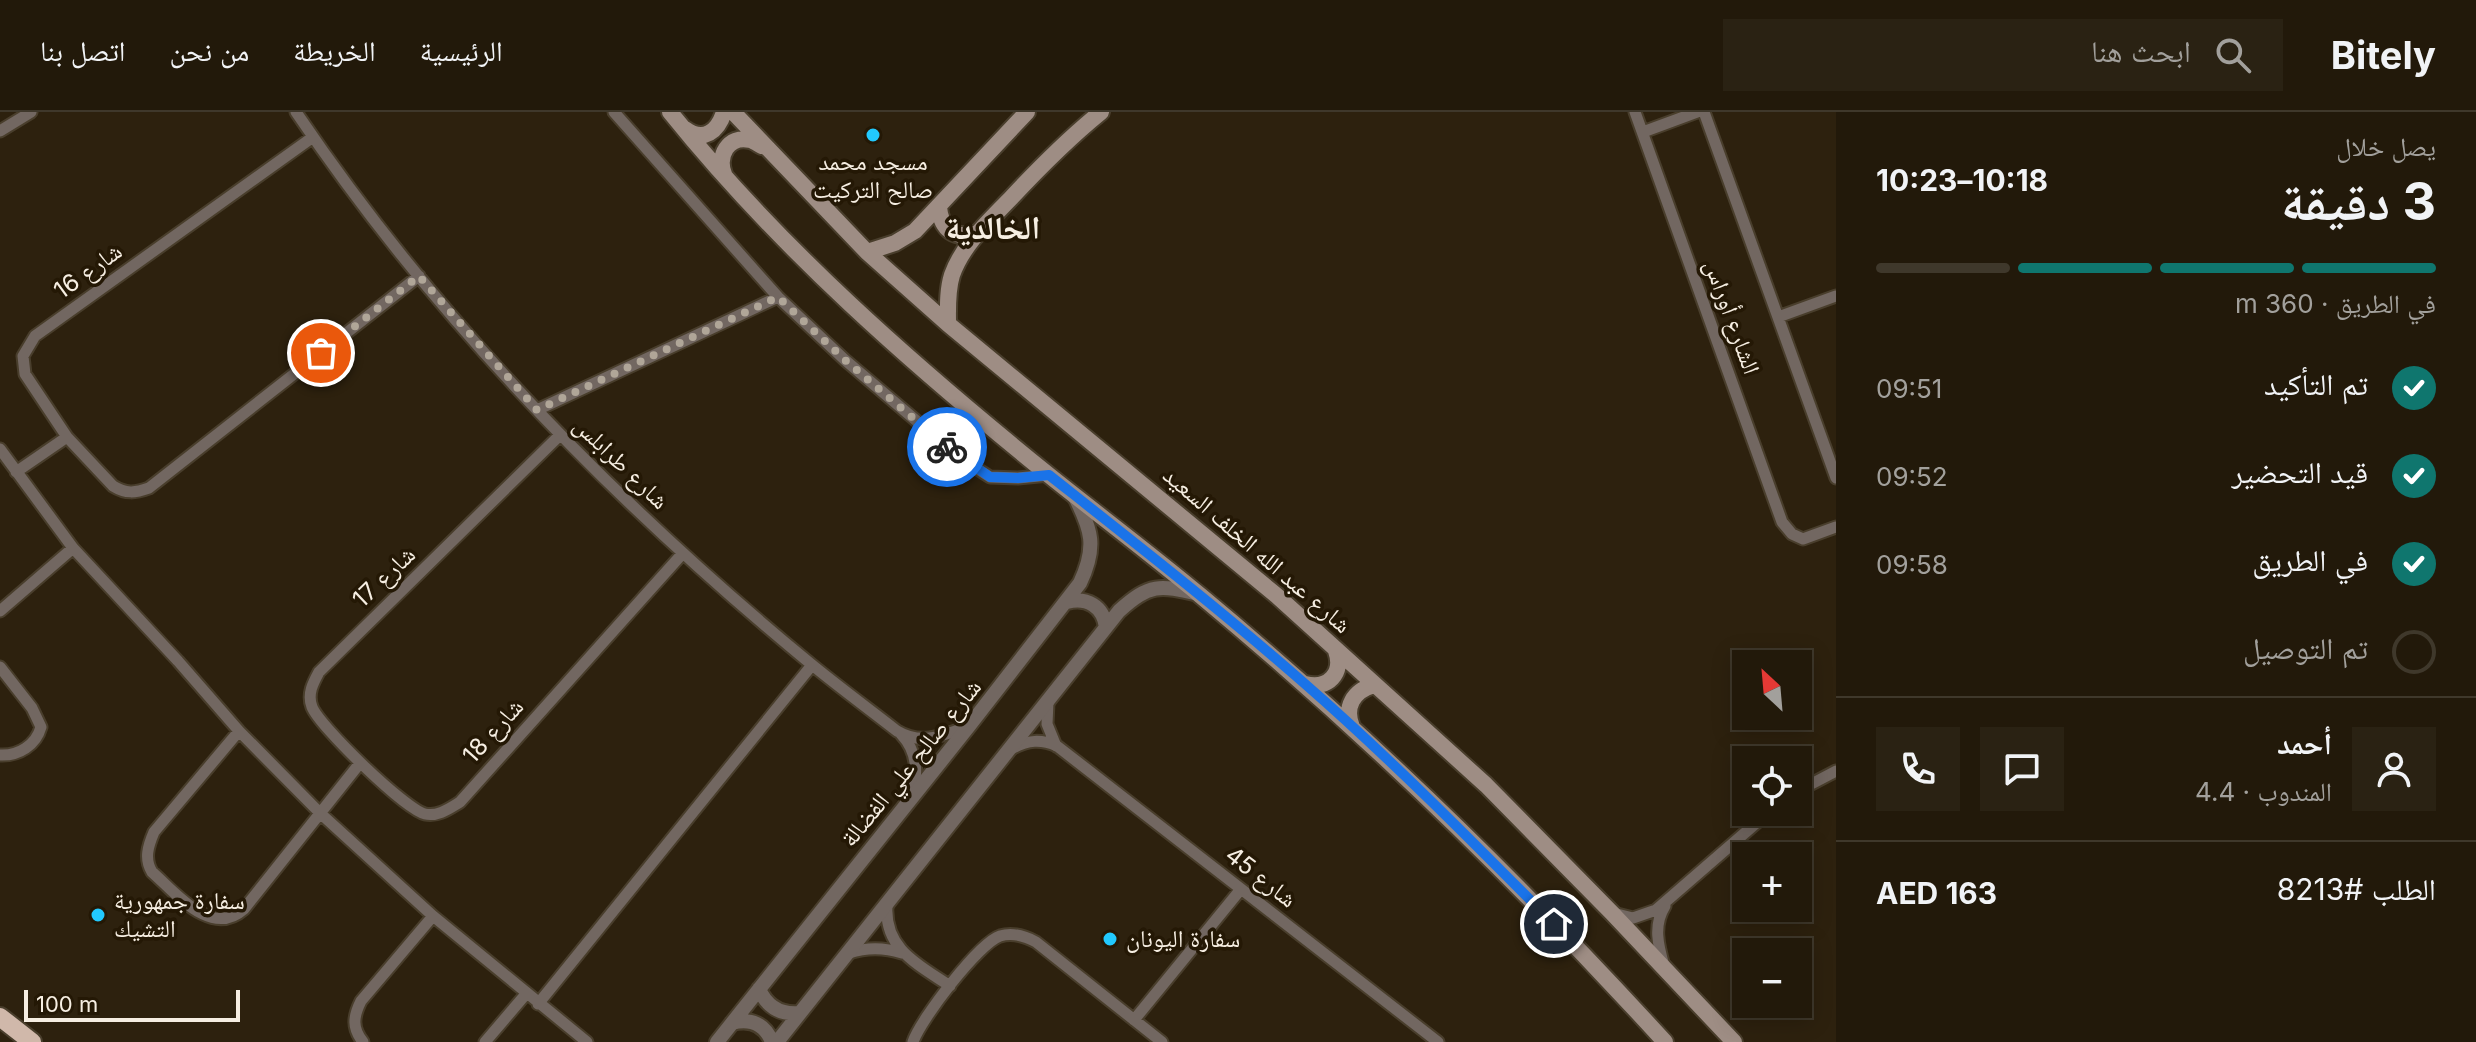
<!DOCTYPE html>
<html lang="ar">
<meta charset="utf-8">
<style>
body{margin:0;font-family:Inter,"Noto Naskh Arabic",sans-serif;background:#2a2213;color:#f1f3f6;direction:rtl;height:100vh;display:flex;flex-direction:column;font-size:30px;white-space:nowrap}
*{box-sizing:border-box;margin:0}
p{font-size:26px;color:#a2a09c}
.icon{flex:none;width:44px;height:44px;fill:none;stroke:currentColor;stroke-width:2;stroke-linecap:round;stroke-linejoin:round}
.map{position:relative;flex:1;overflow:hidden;direction:ltr}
.drawer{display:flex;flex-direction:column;background:#22190a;width:640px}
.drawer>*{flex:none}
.needle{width:52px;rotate:334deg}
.tools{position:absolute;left:1732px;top:538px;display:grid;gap:16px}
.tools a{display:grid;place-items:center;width:80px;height:80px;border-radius:0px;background:#22190a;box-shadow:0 4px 20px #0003,0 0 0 2px #3f382b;font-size:40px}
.scale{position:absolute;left:24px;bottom:20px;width:216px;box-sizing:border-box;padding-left:8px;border:4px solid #f6eee2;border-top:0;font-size:22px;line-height:28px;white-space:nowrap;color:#f6eee2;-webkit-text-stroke:6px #241805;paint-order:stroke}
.pin{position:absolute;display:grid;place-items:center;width:68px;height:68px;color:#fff;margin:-34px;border:4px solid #fff;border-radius:50%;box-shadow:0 2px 8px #0007}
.courier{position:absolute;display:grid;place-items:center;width:80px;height:80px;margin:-40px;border:6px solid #1a73e8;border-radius:50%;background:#fff;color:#222;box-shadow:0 2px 10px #0007}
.head em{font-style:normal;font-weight:700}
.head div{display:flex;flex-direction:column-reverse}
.head{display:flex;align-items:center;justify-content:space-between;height:136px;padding:0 40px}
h1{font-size:52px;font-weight:700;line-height:60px}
.bar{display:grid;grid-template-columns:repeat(4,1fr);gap:12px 8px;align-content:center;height:96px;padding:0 40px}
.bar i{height:10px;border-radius:6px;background:#3f382b}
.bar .current{background:#0f766e}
.bar p{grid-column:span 4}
.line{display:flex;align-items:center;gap:20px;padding:0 40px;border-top:2px solid #3f382b}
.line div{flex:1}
.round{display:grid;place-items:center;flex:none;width:84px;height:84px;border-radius:0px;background:#2a2213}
ol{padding:0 40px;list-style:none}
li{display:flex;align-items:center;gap:24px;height:88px}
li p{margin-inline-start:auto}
li .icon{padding:8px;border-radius:50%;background:#0f766e;color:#fff;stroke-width:4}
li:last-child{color:#a2a09c}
li i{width:44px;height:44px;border:4px solid #3f382b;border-radius:50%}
header{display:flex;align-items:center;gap:48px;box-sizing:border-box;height:112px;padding:0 40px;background:#22190a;border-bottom:2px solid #3f382b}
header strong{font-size:38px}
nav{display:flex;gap:44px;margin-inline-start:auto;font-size:28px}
.search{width:560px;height:72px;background:#2a2213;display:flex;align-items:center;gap:20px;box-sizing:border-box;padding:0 28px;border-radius:0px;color:#a2a09c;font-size:30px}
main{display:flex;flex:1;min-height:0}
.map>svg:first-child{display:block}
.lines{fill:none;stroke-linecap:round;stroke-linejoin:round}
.minor-casing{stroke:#493e2c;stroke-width:15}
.tertiary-casing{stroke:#493e2c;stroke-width:18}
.secondary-casing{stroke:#493e2c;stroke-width:20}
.trunk-casing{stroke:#493e2c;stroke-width:22}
.minor{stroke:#726761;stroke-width:11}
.tertiary{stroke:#726761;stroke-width:14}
.secondary{stroke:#9e8d84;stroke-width:16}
.trunk{stroke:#d0b8aa;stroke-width:18}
.done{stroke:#b0a698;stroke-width:8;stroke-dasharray:0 14.4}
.route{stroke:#1a73e8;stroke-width:10}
.poi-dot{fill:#22c9fe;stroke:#241805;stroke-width:3}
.labels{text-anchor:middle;stroke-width:7;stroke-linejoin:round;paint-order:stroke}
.poi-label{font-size:24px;fill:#f6eee2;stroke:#241805;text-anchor:start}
.street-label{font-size:24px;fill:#f6eee2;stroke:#241805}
.district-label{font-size:32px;font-weight:bold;fill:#f6eee2;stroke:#241805}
</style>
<header>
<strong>Bitely</strong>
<div class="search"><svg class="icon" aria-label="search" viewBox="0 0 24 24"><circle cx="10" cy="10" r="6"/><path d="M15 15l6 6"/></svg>ابحث هنا</div>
<nav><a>الرئيسية</a><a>الخريطة</a><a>من نحن</a><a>اتصل بنا</a></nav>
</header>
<main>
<section class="drawer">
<div class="head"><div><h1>3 دقيقة</h1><p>يصل خلال</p></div><em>10:18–10:23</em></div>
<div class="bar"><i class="current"></i><i class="current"></i><i class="current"></i><i></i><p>في الطريق · 360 m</p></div>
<ol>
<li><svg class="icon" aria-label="check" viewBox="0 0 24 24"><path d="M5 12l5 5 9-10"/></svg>تم التأكيد<p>09:51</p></li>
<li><svg class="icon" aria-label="check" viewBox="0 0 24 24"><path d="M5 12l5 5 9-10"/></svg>قيد التحضير<p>09:52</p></li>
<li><svg class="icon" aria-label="check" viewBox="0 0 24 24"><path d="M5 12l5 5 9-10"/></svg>في الطريق<p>09:58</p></li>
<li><i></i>تم التوصيل</li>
</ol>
<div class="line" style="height:144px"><a class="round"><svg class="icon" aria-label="person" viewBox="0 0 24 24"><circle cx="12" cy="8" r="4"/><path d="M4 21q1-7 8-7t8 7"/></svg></a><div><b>أحمد</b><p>المندوب · 4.4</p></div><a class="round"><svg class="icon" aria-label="chat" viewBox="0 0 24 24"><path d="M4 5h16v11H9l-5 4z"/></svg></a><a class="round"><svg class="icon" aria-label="phone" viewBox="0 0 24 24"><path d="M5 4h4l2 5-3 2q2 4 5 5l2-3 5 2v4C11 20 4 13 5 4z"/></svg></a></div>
<div class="line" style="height:104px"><div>الطلب #8213</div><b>AED 163</b></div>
</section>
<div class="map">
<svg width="1836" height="930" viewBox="0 0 1836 930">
<rect width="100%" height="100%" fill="#2d210e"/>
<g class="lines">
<g class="minor-casing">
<path id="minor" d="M296,0C436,208 618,393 811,552C839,575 869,597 897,619C922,634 944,623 969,614
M614,0L778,185L845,248L959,345L990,365L1018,366L1049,363
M1635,0L1782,410L1792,422L1803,427L1836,415
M1704,0L1836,366
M0,19L31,0
M1643,20L1697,0
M313,25L35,224L23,244L25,262L67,325L113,374C126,382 135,381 149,376L419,164
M1778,205L1836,184
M537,298L778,185
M560,323L319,560C313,571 307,582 312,595C320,615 405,697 425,702C438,705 450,696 460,690L683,441
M0,337L73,436L178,549L239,619L320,701L433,804L587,930
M16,360L67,325
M0,499L73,436
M0,555L32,596L41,615C36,633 19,644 0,643
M1048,590L1047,612L1056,634
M239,619L154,720C148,734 144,747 152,760C177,782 211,826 244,797L360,651
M901,622C918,640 918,661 912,684
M1013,636C1028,628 1041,627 1057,634L1438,930
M1798,679L1836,659
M887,794C884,837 919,853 950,874
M1613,801L1633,806L1656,798L1769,700
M849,841C867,835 883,835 902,841
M1664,854C1658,833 1653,813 1665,794
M538,892L812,553
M1134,908L1241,777
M363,930C352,916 353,905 361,889L433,804
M485,930L526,882
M913,930C920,908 979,831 1000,824C1013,820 1025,824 1036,830L1162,930"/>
</g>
<g class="tertiary-casing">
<path id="tertiary" d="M1067,490C1087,485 1103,494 1106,515
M759,877C767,895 781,903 800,901
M732,911C751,906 765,912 772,930
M717,930L969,614L1080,471C1097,435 1092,418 1074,383
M777,930L1119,499C1150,471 1159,473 1199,482"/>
</g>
<g class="secondary-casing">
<path id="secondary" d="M670,0C780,137 914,254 1050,364C1100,404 1152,443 1201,484C1366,621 1520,771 1665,930
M733,0L867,140L948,212L1276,483L1486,673L1612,801L1734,930
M685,17C704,31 718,19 724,0
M724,62C717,44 728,23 750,28C754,29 758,32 762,34
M939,95C941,118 955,128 977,121
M867,140L895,131L915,119L1027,0
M948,212C948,196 947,179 952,163C963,132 990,108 1012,85C1040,55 1069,26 1101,0
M1305,572C1328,578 1344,561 1336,539
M1352,615C1344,595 1353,579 1374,573"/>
</g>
<g class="trunk-casing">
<path id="trunk" d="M0,905L32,930"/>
</g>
<use href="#minor" class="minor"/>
<use href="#tertiary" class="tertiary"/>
<use href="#secondary" class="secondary"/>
<use href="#trunk" class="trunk"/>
</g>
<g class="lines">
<path class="done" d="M321,241L419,164L537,298L778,185L845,248L947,335"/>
<path class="route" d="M947,335L990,365L1018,366L1049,363C1135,431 1222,499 1304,571C1391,647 1473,730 1554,812"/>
</g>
<g class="poi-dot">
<circle cx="873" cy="23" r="8"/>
<circle cx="98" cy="803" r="8"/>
<circle cx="1110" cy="827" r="8"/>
</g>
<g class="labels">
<g class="poi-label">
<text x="873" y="58" text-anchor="middle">مسجد محمد<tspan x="873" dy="28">صالح التركيت</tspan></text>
<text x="114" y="797">سفارة جمهورية<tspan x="114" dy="28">التشيك</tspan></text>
<text x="1126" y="835">سفارة اليونان</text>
</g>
<g class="street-label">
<text transform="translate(88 159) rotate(-36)" y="8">شارع 16</text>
<text transform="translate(1732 205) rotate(70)" y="8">الشارع أوراس</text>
<text transform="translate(621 351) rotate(44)" y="8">شارع طرابلس</text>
<text transform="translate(1257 438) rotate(41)" y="8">شارع عبد الله الخلف السعيد</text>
<text transform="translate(384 465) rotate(-44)" y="8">شارع 17</text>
<text transform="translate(493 619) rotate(-48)" y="8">شارع 18</text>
<text transform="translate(911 651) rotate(-51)" y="8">شارع صالح علي الفضالة</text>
<text transform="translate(1261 765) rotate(38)" y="8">شارع 45</text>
</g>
<g class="district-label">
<text x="993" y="127">الخالدية</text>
</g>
</g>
</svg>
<div class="tools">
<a><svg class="needle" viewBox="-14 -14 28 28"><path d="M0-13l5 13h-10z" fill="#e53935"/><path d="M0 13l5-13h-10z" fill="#a2a09c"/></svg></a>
<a><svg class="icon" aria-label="locate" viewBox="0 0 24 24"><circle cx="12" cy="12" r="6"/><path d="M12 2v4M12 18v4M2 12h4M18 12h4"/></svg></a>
<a>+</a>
<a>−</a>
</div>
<div class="scale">100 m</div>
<div class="pin" style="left:321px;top:241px;background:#ea580c"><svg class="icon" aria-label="bag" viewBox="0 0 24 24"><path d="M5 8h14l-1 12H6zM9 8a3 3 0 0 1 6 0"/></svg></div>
<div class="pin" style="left:1554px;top:812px;background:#1f2937"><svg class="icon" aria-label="home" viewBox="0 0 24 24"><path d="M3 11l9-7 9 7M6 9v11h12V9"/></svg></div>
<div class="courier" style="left:947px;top:335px"><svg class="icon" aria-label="bike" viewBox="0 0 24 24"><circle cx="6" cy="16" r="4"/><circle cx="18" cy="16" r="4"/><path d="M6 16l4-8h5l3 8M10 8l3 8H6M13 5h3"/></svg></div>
</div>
</main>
